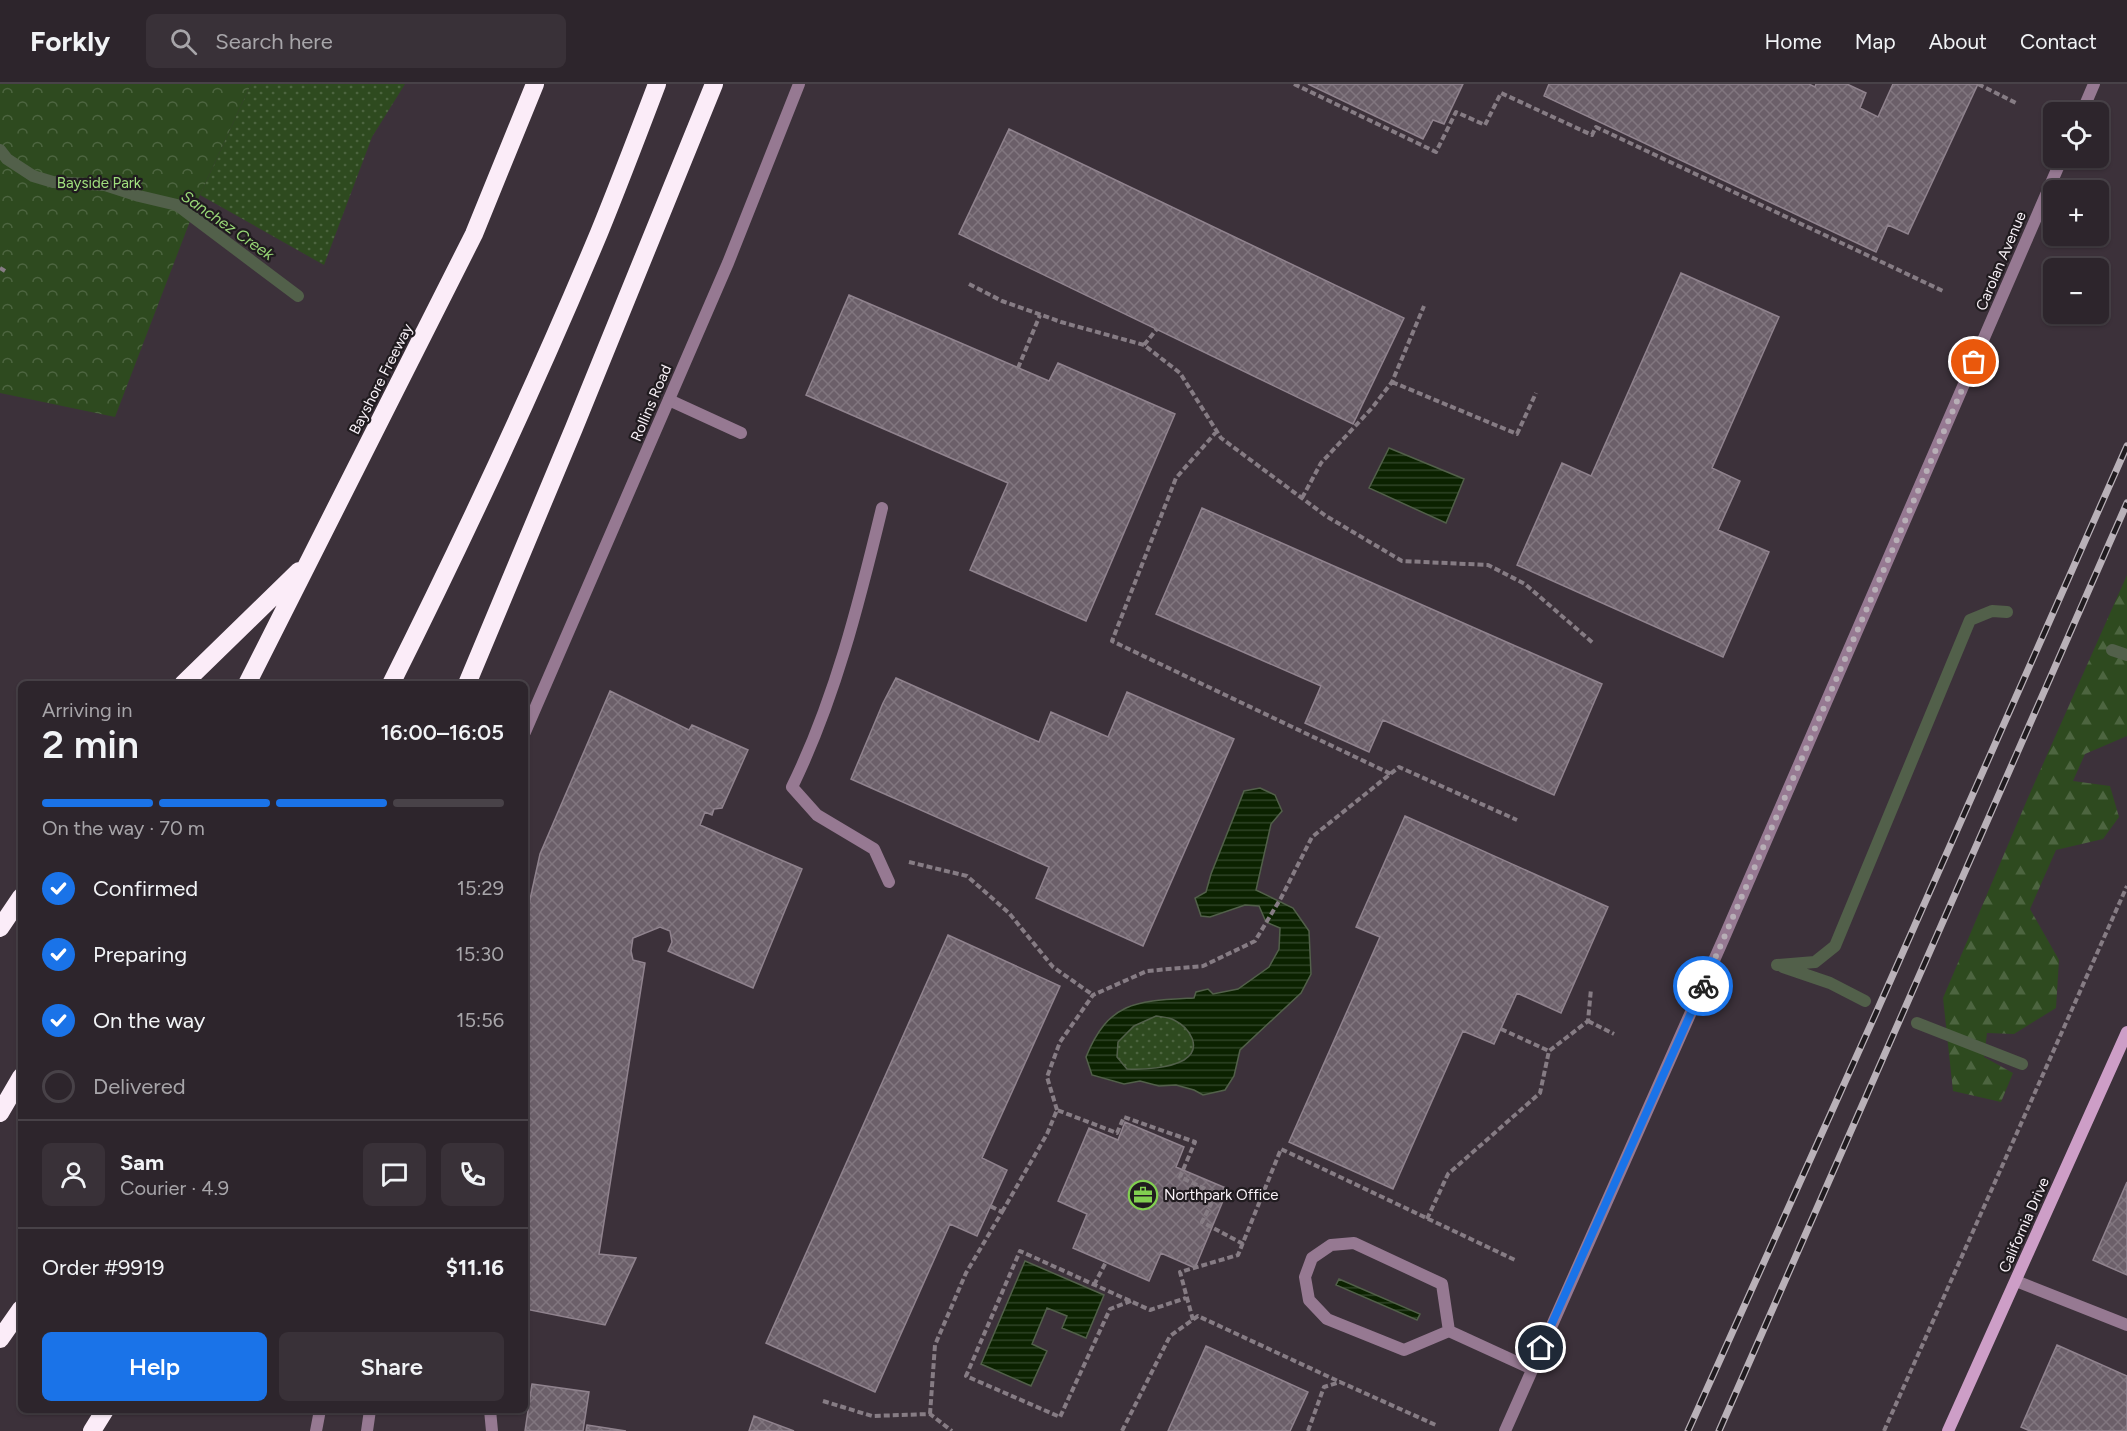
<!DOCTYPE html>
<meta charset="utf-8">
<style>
body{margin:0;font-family:Figtree,sans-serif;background:#393138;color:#f1f3f6;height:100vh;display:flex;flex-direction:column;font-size:22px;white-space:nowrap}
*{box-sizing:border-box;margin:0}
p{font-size:20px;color:#a7a5a9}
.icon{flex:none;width:33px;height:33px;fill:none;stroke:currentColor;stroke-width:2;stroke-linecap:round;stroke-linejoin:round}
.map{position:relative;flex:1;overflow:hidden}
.side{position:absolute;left:18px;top:597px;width:510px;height:732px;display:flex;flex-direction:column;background:#2d252c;border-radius:9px;box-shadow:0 2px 4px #0004,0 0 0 2px #484248}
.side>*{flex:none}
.tools{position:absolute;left:2043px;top:18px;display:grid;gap:12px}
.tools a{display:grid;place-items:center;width:66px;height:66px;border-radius:9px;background:#2d252c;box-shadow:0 2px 4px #0004,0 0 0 2px #484248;font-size:30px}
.pin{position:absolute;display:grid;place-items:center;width:51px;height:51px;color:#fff;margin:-26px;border:3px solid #fff;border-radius:50%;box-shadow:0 2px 6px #0007}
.courier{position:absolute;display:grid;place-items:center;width:60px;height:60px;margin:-30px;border:4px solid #1a73e8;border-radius:50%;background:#fff;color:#222;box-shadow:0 2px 8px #0007}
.headline em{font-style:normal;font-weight:600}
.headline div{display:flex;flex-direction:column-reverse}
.headline{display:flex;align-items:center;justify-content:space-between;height:102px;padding:0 24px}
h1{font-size:39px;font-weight:600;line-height:45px}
.bar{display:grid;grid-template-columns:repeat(4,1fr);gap:9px 6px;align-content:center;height:72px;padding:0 24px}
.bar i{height:8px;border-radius:4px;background:#484248}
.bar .selected{background:#1a73e8}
.bar p{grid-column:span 4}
.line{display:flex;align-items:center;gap:15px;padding:0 24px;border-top:2px solid #484248}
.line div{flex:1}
.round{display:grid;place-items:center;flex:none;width:63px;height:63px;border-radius:9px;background:#393138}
ol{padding:0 24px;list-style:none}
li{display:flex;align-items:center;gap:18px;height:66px}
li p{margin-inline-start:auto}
li .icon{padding:6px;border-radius:50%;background:#1a73e8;color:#fff;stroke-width:4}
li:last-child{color:#a7a5a9}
li i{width:33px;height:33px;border:3px solid #484248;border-radius:50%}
.primary-button{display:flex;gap:12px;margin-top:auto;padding:12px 24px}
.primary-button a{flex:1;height:69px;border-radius:9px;background:#1a73e8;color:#fff;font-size:24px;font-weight:600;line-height:69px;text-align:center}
.primary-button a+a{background:#393138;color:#f1f3f6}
header{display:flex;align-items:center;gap:36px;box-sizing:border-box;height:84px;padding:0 30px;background:#2d252c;border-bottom:2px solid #484248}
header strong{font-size:28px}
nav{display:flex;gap:33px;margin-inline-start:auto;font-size:21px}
.search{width:420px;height:54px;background:#393138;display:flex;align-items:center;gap:15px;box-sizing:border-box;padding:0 21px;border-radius:9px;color:#a7a5a9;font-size:22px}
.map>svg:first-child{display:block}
.grass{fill:url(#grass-dots)}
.forest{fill:url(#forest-firs)}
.park{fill:url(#park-crowns)}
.water{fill:url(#water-rules);stroke:#52604a;stroke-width:1.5;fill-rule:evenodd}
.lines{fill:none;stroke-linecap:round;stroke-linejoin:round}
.stream{stroke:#52604a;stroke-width:12}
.building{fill:url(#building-cross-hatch);stroke:#90838e;stroke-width:1.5}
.path{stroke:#867c84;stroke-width:4;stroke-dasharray:6 3;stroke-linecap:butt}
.service{stroke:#967992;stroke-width:12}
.tertiary{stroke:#967992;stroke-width:12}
.secondary{stroke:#cd9ec7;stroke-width:12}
.motorway{stroke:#fbecf8;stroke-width:18}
.rail-casing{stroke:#b9b1b8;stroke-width:7}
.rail{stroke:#201b1f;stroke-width:4.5;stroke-dasharray:14;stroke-linecap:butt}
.done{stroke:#b7aeb6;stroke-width:6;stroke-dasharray:0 10.8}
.route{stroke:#1a73e8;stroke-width:8}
.labels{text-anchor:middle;stroke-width:4.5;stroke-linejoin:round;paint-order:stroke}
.park-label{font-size:15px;fill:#a0df7e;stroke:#201b1f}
.street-label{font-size:15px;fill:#f9f2f8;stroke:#201b1f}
.poi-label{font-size:15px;fill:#f9f2f8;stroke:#201b1f;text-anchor:start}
.water-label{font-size:16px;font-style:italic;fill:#98d776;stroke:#201b1f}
</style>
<header>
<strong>Forkly</strong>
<div class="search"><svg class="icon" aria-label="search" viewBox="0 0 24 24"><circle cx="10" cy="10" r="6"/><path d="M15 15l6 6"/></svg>Search here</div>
<nav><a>Home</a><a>Map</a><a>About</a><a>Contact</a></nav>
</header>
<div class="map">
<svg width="2127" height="1347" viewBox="0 0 2127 1347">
<defs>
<pattern id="grass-dots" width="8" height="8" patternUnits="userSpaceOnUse" patternTransform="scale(1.5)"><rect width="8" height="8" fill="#2e4a1f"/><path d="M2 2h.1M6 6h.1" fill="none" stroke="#4d6540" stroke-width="1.8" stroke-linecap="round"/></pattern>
<pattern id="forest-firs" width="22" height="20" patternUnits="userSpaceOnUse" patternTransform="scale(1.5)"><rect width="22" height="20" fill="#2e4a1f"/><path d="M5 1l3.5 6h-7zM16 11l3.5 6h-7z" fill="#4d6540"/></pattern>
<pattern id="park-crowns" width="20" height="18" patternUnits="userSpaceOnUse" patternTransform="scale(1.5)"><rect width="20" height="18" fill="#2e4a1f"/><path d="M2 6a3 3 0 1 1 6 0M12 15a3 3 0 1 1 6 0" fill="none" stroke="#4d6540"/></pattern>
<pattern id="water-rules" width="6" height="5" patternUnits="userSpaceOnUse" patternTransform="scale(1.5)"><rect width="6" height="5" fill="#0b2200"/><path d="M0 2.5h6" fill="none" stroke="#2f4326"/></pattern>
<pattern id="building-cross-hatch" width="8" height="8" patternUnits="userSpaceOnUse" patternTransform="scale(1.5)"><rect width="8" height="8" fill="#6b5f69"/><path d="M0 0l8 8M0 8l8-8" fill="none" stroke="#81767f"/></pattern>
</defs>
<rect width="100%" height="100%" fill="#3c313a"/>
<path class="grass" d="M251,0H405L372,53L324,181L200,111Z
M1156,931C1162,933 1169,933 1175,936C1190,945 1203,964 1183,976C1170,984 1143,986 1127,985L1117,973L1118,958L1134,941Z"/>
<path class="forest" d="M2127,491V652L2085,670L2073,697L2110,702L2119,733L2103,755L2056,766L2030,825L2059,876L2056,924L2014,950L1987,949L1984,973L2013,989L2001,1018L1953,1007L1943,914L2027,716Z"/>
<path class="park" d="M0,0H251L200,111L115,333L0,309Z"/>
<path class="water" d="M1389,364L1464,395L1446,439L1369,404Z
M1260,704L1275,711L1282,727L1271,740L1256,806L1293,824L1309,847L1311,890L1301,909L1240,966L1234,992L1225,1006L1203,1011L1194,1006L1176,1001L1159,1002L1140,997L1124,1000L1092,991L1086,973C1109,916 1138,917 1194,914L1196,908L1208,905L1213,910L1238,905L1269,883L1279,865L1280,844L1266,838L1259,822L1245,821L1210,833L1201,832L1195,814L1206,808L1211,790L1244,707ZM1156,932C1162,933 1169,933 1174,936C1190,944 1203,964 1184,976C1170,984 1143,986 1127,985L1117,973L1118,958L1134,942Z
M1025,1177L1104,1211L1086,1254L1062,1244L1067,1232L1047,1224L1032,1260L1047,1267L1031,1302L981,1280Z
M1339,1195L1420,1230L1417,1236L1336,1201Z"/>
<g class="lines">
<path class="stream" d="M0,66L7,75L33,92L53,98L105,101L139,112L177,121L298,212
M2112,566L2127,571
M1777,881L1815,878L1835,862L1970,536L1992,527L2007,528
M1783,883L1830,899L1865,917
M1917,939L2022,980"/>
</g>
<path class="building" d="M1308,0H1463L1444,40L1433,36L1423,55Z
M1549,0H1809L1815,3L1816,0H1847L1866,9L1860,24L1878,33L1893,0H1978L1908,150L1888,141L1876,168L1544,12Z
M1009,45L1404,234L1353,340L959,150Z
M1681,189L1779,233L1712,384L1740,397L1718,446L1769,468L1723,573L1517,481L1562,379L1591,392Z
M849,211L1049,297L1058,279L1175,330L1086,537L970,486L1008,399L806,311Z
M1202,424L1602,600L1554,711L1383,636L1369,668L1305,639L1321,602L1156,530Z
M896,594L1039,658L1051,628L1108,653L1127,608L1234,655L1143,862L1036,814L1049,783L851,695L883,619Z
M610,607L689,646L692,641L748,666L722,724L714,725L712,731L705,728L700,741L802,785L753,904L668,867L672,858L670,847L660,843L633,854L631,867L633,876L645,879L599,1170L636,1174L605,1241L525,1225V838L540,770Z
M1405,732L1608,823L1561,929L1517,909L1494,960L1463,947L1393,1105L1289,1058L1380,853L1356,843Z
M948,851L1060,902L982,1074L1007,1086L977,1152L950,1140L875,1308L766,1259Z
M1125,1038L1184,1063L1176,1083L1228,1105L1195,1184L1161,1169L1149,1197L1073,1164L1087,1130L1058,1117L1089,1044L1118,1056Z
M2127,1098V1191L2093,1176Z
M2057,1261L2127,1292V1347H2030L2021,1343Z
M1206,1262L1308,1308L1290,1347H1168Z
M532,1300L589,1308L583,1347H525Z
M754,1332L794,1347H749Z
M587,1341L626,1347H586Z"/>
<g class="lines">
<path class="path" d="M1294,0L1436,68L1456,28L1485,41L1501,9L1592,51L1596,43L1943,207
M1978,0L2016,19
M0,184L5,187
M969,200L1002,217L1061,238L1144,261L1180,289L1221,354L1326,432L1402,477L1488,481L1525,500L1593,559
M1144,261L1157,245
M1018,284L1040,231
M1392,298L1517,350L1536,309
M1217,347L1176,394L1112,557L1391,690
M1302,414L1321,379L1372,324L1392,298L1424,222
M909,778L967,792L1009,829L1053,883L1093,911
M1588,937L1614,950
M1501,945L1549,967
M1057,1026L1047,993L1060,958L1093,911L1147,887L1203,882L1255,857L1281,814L1312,753L1399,683L1517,736
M1002,1128L1047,1050L1057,1026L1117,1049L1124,1033L1195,1058L1180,1093L1216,1110L1202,1138L1243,1160
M1427,1135L1448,1090L1540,1009L1549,967L1588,937L1591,905
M1094,1201L1106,1178
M1131,1217L1110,1225L1060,1333L966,1292L1020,1167L1150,1226L1186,1214
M1193,1236L1180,1188L1238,1171L1281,1065L1515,1176
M823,1317L872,1332L930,1330L952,1347
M930,1330L935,1261L966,1189L1002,1128L990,1122
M1122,1347L1170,1252L1198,1232L1340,1298
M1308,1347L1324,1303L1340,1298L1438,1342
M1884,1347L2127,802"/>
<path class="service" d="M669,316L741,349
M882,424C859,519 835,615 792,703L817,731L874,765L889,798
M2016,1197L2127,1241
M1449,1247L1442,1200L1354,1159L1331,1161L1312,1174L1305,1193L1309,1216L1327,1235L1404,1266L1449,1247L1532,1285
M490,1326L492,1347"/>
<path class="tertiary" d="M2082,28L2094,0
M525,648L728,179L799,0
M316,1347L320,1326
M367,1347L370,1326
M1505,1347L1723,856L2062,74"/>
<path class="secondary" d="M1948,1347L2127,948"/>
<path class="motorway" d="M183,600L299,487
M247,600L474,150L535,0
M391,600C465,452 535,302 599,149C619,100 638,50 657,0
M467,600L574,344L714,0
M0,844L21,813
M0,1029L21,993
M0,1255L21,1225
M92,1347L105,1326"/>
<g class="rail-casing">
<path id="rail" d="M1688,1347L1876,929L2127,362
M1719,1347L2127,419"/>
</g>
<use href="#rail" class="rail"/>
</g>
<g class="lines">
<path class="done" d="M1703,902L1974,278"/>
<path class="route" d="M1541,1264L1703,902"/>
</g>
<defs>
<g id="office-ring" transform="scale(1.5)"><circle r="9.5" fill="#201b1f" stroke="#81d050" stroke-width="1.5"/><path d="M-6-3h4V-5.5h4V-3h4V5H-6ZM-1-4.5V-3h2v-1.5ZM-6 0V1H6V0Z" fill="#81d050"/></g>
</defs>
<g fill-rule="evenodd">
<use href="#office-ring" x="1143" y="1111"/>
</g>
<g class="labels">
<g class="park-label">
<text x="99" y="104">Bayside Park</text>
</g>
<g class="street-label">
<text transform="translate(2001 177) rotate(-67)" y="5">Carolan Avenue</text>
<text transform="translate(381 295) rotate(-63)" y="5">Bayshore Freeway</text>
<text transform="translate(651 319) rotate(-67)" y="5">Rollins Road</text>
<text transform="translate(2024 1141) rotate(-66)" y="5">California Drive</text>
</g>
<g class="poi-label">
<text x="1164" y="1116">Northpark Office</text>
</g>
<g class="water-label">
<text transform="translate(228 141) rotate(35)" y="6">Sanchez Creek</text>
</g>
</g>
</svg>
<div class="tools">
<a><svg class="icon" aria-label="locate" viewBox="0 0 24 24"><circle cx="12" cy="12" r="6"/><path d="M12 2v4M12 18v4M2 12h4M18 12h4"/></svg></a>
<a>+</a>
<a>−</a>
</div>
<div class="pin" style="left:1974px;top:278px;background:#ea580c"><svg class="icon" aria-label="bag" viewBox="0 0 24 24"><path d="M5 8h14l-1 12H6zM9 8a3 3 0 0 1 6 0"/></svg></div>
<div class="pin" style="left:1541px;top:1264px;background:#1f2937"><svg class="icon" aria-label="home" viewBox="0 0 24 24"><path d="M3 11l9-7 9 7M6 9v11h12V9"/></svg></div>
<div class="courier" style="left:1703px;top:902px"><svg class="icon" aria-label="bike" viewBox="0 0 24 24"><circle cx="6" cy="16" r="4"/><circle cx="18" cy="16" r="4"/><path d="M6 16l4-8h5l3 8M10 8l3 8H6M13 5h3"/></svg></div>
<section class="side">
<div class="headline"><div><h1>2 min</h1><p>Arriving in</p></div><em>16:00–16:05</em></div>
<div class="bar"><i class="selected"></i><i class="selected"></i><i class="selected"></i><i></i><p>On the way · 70 m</p></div>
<ol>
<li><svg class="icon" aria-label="check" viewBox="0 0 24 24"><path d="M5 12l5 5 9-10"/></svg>Confirmed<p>15:29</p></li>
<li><svg class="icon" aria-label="check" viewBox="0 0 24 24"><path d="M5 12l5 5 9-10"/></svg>Preparing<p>15:30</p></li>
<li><svg class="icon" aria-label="check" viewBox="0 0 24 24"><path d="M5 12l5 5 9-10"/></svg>On the way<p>15:56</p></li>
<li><i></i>Delivered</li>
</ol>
<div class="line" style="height:108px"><a class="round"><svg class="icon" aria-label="person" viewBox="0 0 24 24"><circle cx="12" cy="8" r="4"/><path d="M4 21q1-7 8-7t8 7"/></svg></a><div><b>Sam</b><p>Courier · 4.9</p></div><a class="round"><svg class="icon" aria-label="chat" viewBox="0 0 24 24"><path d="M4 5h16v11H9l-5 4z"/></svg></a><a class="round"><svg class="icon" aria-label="phone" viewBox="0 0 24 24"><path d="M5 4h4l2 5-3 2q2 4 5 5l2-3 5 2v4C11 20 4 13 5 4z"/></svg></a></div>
<div class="line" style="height:78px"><div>Order #9919</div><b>$11.16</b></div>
<div class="primary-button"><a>Help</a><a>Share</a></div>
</section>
</div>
